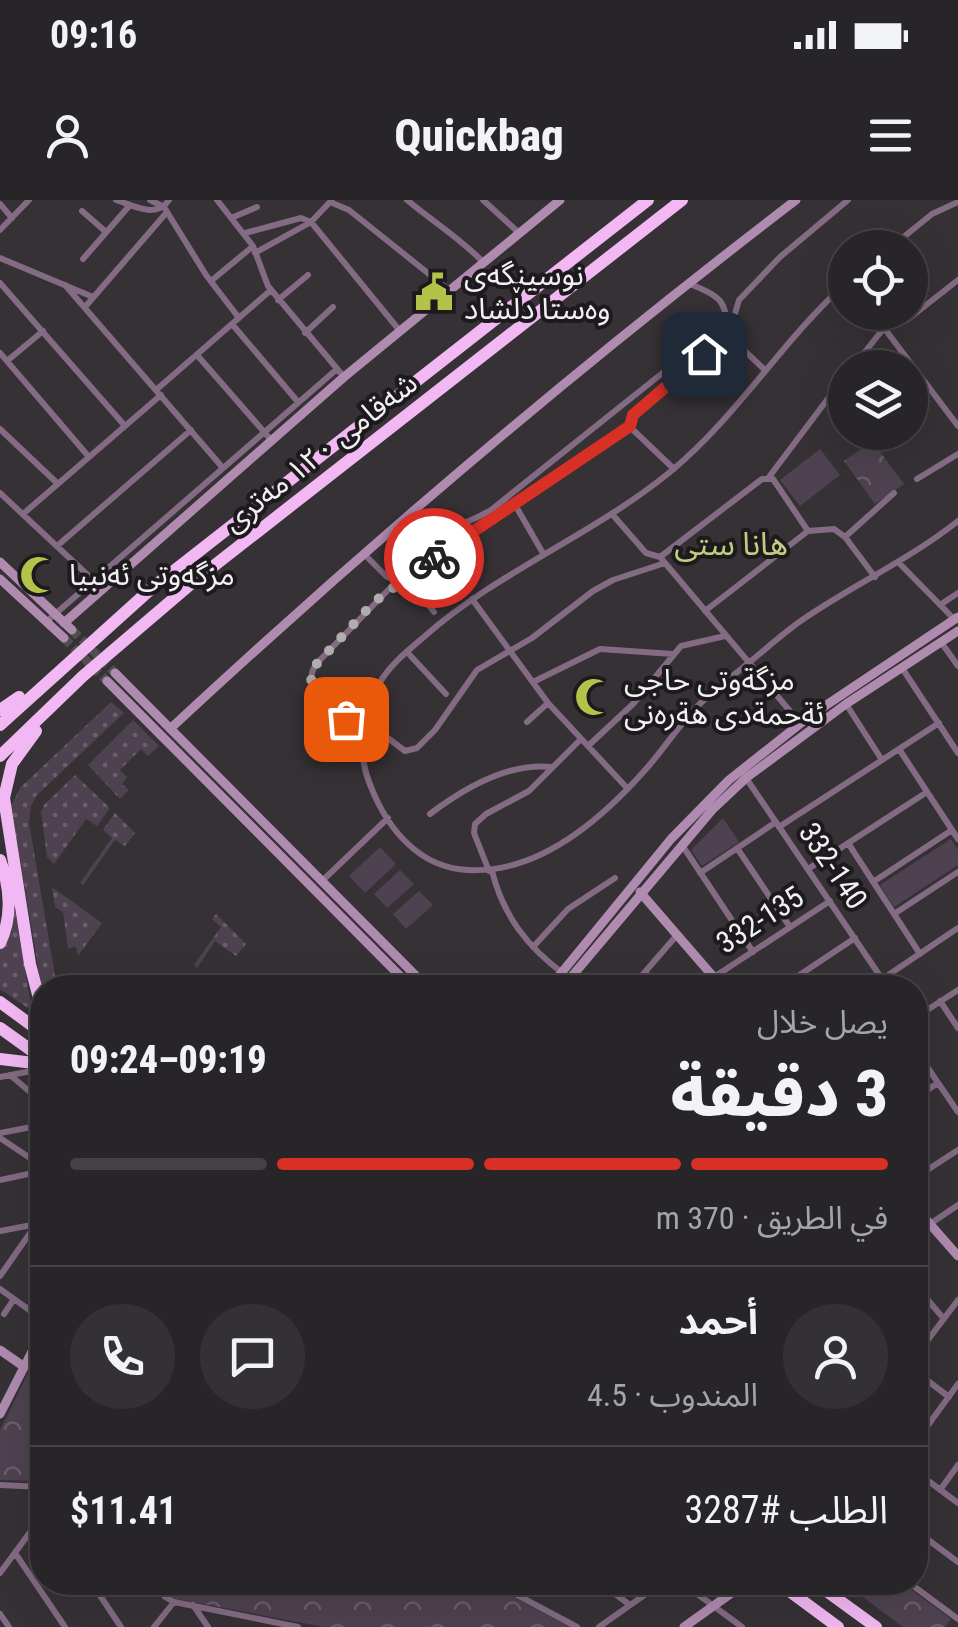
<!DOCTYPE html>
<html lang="ar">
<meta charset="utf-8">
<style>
body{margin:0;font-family:"Roboto Condensed","Noto Sans Arabic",sans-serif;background:#343134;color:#f1f3f6;direction:rtl;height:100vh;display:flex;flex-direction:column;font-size:38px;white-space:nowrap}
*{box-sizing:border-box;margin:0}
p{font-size:32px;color:#a5a5a8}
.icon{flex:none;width:55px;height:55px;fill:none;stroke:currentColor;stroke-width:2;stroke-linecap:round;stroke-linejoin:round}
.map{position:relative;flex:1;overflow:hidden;direction:ltr}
.side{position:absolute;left:30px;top:775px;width:898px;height:620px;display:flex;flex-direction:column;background:#282528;border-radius:40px;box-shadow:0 10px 40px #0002,0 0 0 2px #444245;direction:rtl}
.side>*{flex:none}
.controls{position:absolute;left:828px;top:30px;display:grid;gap:20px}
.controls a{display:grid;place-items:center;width:100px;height:100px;border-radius:50%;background:#282528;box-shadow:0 10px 40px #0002,0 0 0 2px #444245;font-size:50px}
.pin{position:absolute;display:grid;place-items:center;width:85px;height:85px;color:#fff;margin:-42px;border-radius:20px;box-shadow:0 5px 15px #0006}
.courier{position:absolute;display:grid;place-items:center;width:100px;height:100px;margin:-50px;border:8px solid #d93025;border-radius:50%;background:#fff;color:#222;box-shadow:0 2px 12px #0007}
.summary em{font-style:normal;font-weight:800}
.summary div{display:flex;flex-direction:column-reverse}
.summary{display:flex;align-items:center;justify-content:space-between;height:170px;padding:0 40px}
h1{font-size:65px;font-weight:800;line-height:75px}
.bar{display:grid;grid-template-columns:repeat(4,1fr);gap:15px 10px;align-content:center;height:120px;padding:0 40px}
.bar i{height:12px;border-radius:8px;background:#444245}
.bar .current{background:#d93025}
.bar p{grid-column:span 4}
.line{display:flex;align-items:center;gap:25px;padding:0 40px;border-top:2px solid #444245}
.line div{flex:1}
.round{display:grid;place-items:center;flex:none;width:105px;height:105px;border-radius:52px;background:#343134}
.status{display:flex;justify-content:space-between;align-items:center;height:70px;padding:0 50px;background:#282528;direction:ltr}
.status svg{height:28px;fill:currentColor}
header{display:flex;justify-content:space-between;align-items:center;height:130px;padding:0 40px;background:#282528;font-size:45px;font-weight:800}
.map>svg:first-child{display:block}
.grass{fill:url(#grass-dots)}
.park{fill:url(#park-crowns)}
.garden{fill:#4f4250}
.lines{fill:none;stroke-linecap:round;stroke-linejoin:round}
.secondary-tunnel{stroke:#514e51;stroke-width:9;stroke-dasharray:9 4.5;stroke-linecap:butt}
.street{stroke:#836b83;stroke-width:6}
.secondary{stroke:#b08bb0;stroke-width:9}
.highway{stroke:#f2b8f3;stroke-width:12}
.done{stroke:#b0adb0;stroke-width:10;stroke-dasharray:0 18}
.route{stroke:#d93025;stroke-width:12}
.labels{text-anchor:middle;stroke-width:8;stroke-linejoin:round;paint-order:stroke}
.poi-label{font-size:30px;fill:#f2f0f2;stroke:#1c1a1c;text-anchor:start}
.street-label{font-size:30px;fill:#f2f0f2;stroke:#1c1a1c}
.neighbourhood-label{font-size:32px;fill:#c0cc7f;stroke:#1c1a1c}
</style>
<div class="status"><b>09:16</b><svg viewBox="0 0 49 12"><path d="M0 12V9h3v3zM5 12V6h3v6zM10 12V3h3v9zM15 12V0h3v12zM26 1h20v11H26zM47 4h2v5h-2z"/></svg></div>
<header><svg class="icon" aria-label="menu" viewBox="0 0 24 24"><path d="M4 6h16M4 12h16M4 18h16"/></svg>Quickbag<svg class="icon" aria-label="person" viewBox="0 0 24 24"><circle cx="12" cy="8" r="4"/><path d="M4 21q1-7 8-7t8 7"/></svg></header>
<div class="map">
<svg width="958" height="1427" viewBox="0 0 958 1427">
<defs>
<pattern id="grass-dots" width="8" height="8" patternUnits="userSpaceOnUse" patternTransform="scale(2.5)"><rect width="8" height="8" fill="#4f4250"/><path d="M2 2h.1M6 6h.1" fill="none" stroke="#695e6a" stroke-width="1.8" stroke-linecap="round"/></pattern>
<pattern id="park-crowns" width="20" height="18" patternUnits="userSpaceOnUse" patternTransform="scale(2.5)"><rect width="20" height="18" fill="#4f4250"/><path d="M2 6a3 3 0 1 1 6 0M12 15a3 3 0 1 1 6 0" fill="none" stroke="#695e6a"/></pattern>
</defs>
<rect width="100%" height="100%" fill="#353135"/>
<path class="grass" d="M111,502L124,513L36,596L31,606L29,623L57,787L42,790L11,605L21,587Z
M133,520L159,546L148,556L141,549L120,570L127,577L122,584L129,590L120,599L88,565Z
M75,575L110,608L97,626L86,619L54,664L47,657L41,612L44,605Z
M115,613L135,633L125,646L115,640L83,685L80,683L112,638L103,630Z
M52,687L102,723L78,756L76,747L68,748L63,712L55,707Z
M15,710L32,811L0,789V750L11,733Z
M216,714L246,744L236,756L215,741L197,768L194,765L221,727L212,719Z"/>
<path class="park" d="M872,241L904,284L875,304L844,261Z
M42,1145V1281L0,1280V1230Z
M161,1383H487L570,1427H324L171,1398Z
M844,1383H902L951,1419L945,1427H903Z"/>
<path class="garden" d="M820,249L840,275L800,306L780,280Z
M723,618L739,642L702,666L691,650Z
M951,639L958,650V665L894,707L880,685Z
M380,647L396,664L365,693L349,676Z
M400,670L414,684L387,708L374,694Z
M419,691L433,705L406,729L393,714Z"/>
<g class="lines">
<path class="secondary-tunnel" d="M72,430L115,473
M64,438L107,481"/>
<path class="street" d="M116,0C134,6 157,19 169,0
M150,0L164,7L206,75L239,118
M217,0L253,46L268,86L344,177
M407,0C432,21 460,38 483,62
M483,0L518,32
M330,2L349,10L449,90
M0,4L12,18
M82,11L106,32
M231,18L257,7
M0,30L29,0
M245,33L301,18L311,22L400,131
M890,48L932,14L958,2
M255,53L311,22L331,1
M0,58L93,97
M83,59L130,5
M211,81L252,47
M0,83L125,226
M690,84C719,96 728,100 727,134L765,170
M845,84C781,142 737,217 670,272C593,335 499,371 425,436C410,449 393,462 382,479C361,510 356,553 371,587C388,630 420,668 468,670C538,674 602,619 646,569C663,550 677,528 694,510C709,493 728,480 746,465C765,450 784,432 805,418C855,384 910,359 958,321
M65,85L223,268
M278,100L308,75
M85,107L167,12
M872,112L958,226
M232,124L298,202
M305,133L333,107
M0,153L89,257
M197,155L272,241
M7,161L43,131
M852,168L884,128L907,120L958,80
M156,190L271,90
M0,229L57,283
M674,269L629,226L633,215L730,131L739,100L780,57L848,0
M769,277L845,176
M917,279L958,254
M0,293L93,380
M514,303L544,355
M411,312C440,335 461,327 491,310L670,167
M23,314L161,195
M612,314L646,353L660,357L800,523
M808,331L834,329L845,337L875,377
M845,337L894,293
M57,346L191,230
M364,354L387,377L412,384L434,412
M660,357L762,279H773L808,331L705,411
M899,363L954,419
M472,399L548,503L627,588
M940,405L958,393
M46,422L337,169
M941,442L958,466
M407,452L446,494
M902,468L958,553
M533,482L600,449L673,454
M846,504L882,560
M364,520L405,551L417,548L435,530L477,470L532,438L593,391L613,380L665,363
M527,522L548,503
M363,524C340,517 294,490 318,462L392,386L629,226
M588,546L633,504L681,446L725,436
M899,549L958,639
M746,578L882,779
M430,614C463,589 509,562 552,567
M779,627L939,523
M848,643L920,754
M682,645L753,752
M737,648L790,727
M808,669L927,592
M489,671L474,633L475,624L486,614L529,591L581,539
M492,671C503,715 527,747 564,774
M700,673L776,622
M322,681L388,618
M873,682L952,630
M894,714L958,672
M533,747L568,709L615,678
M645,772L658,788
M714,777L830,701
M631,788L677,735
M780,788L855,738
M869,788L958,728
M940,801L958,828
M915,818L958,790
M915,849L958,912
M10,875L42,902
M0,877L42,869
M915,898L938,883
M0,933L42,925
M0,938L42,966
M915,978L958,950
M0,980L42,971
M930,1024L958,1005
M0,1031L37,1024
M0,1076L42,1016
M915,1085L944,1119
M0,1089L42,1119
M30,1111L42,1094
M4,1114L14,1099
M915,1157L958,1100
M915,1171L949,1197
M915,1243L958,1184
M915,1271L958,1303
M0,1285L42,1287
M940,1290L958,1265
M915,1330L958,1362
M15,1353L65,1427
M0,1373L42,1316
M91,1382L121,1427
M155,1382L165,1397L174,1402
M493,1382L577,1427
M599,1382L630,1405
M681,1382L742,1427
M908,1382L958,1419
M193,1405L208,1427
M0,1414L9,1427
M154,1427L174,1402L298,1427
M599,1427L663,1382"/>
<path class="secondary" d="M0,362L72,430
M0,379L64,438
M64,423L344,177L560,0
M115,473L428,788
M107,481L412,788
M171,528C371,342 579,166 796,0
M640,692L723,788
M549,788L671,639L729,580L810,516L958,417
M562,788L712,610L746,578L846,504L958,431
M915,1007L958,1056
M0,1150L23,1166
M0,1214L42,1132
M684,1427L747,1382"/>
<path class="highway" d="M0,510L19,497
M0,525L152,388L648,0
M36,531L12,564L4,598L30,764L42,810
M0,556L83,476L192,383L682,0
M0,660C10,686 13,717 0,743
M0,802L42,833
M0,828L42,858
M0,859L42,864
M777,1382L838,1427
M814,1382L876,1427"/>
</g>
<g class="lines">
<path class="done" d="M346,519L330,507L311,484L312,469L374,402L434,358"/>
<path class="route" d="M434,358L630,226L633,215L704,154"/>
</g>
<defs>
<g id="civic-bare" transform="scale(3)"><path d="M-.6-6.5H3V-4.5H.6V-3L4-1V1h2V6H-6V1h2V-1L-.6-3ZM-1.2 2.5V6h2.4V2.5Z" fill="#b4c24a" stroke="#1c1a1c" stroke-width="2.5" paint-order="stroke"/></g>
<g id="mosque-bare" transform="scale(3)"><path d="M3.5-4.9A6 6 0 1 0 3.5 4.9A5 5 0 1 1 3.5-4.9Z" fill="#b4c24a" stroke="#1c1a1c" stroke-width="2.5" paint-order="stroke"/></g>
</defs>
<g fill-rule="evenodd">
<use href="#civic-bare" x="434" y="92"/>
<use href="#mosque-bare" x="39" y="375"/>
<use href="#mosque-bare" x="594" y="497"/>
</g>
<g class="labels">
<g class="poi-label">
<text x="464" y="85">نوسینگەی<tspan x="464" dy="34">وەستا دڵشاد</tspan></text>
<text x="69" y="385">مزگەوتی ئەنبیا</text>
<text x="624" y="490">مزگةوتی حاجی<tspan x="624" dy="34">ئةحمةدی هةرەنی</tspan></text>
</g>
<g class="street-label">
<text transform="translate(320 252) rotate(-38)" y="10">شەقامی ١٢٠ مەتری</text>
<text transform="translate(833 666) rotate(56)" y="10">332-140</text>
<text transform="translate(760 720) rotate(-33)" y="10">332-135</text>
</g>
<g class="neighbourhood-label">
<text x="731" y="355">هانا ستى</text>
</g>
</g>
</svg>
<div class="controls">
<a><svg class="icon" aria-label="locate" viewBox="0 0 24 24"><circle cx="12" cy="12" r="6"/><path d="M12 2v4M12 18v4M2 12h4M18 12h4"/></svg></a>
<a><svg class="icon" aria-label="layers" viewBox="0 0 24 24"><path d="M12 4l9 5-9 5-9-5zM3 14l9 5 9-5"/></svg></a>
</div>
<div class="pin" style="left:346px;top:519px;background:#ea580c"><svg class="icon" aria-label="bag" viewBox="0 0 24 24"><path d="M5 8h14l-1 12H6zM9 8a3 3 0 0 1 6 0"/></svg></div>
<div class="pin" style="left:704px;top:154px;background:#1f2937"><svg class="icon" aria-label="home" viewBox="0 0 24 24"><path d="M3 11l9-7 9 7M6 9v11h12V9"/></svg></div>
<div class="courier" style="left:434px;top:358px"><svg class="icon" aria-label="bike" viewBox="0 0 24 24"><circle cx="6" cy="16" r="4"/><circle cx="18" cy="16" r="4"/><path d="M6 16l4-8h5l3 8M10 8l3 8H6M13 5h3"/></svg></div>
<section class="side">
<div class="summary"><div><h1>3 دقيقة</h1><p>يصل خلال</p></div><em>09:19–09:24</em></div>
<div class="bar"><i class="current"></i><i class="current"></i><i class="current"></i><i></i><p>في الطريق · 370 m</p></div>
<div class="line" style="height:180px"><a class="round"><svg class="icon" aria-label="person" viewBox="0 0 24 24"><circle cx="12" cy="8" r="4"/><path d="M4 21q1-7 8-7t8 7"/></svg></a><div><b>أحمد</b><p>المندوب · 4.5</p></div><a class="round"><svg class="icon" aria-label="chat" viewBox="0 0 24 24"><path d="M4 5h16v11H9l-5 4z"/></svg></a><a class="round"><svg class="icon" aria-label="phone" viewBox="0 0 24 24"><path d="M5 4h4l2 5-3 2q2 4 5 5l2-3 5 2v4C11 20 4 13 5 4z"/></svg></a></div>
<div class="line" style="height:130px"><div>الطلب #3287</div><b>$11.41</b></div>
</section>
</div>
